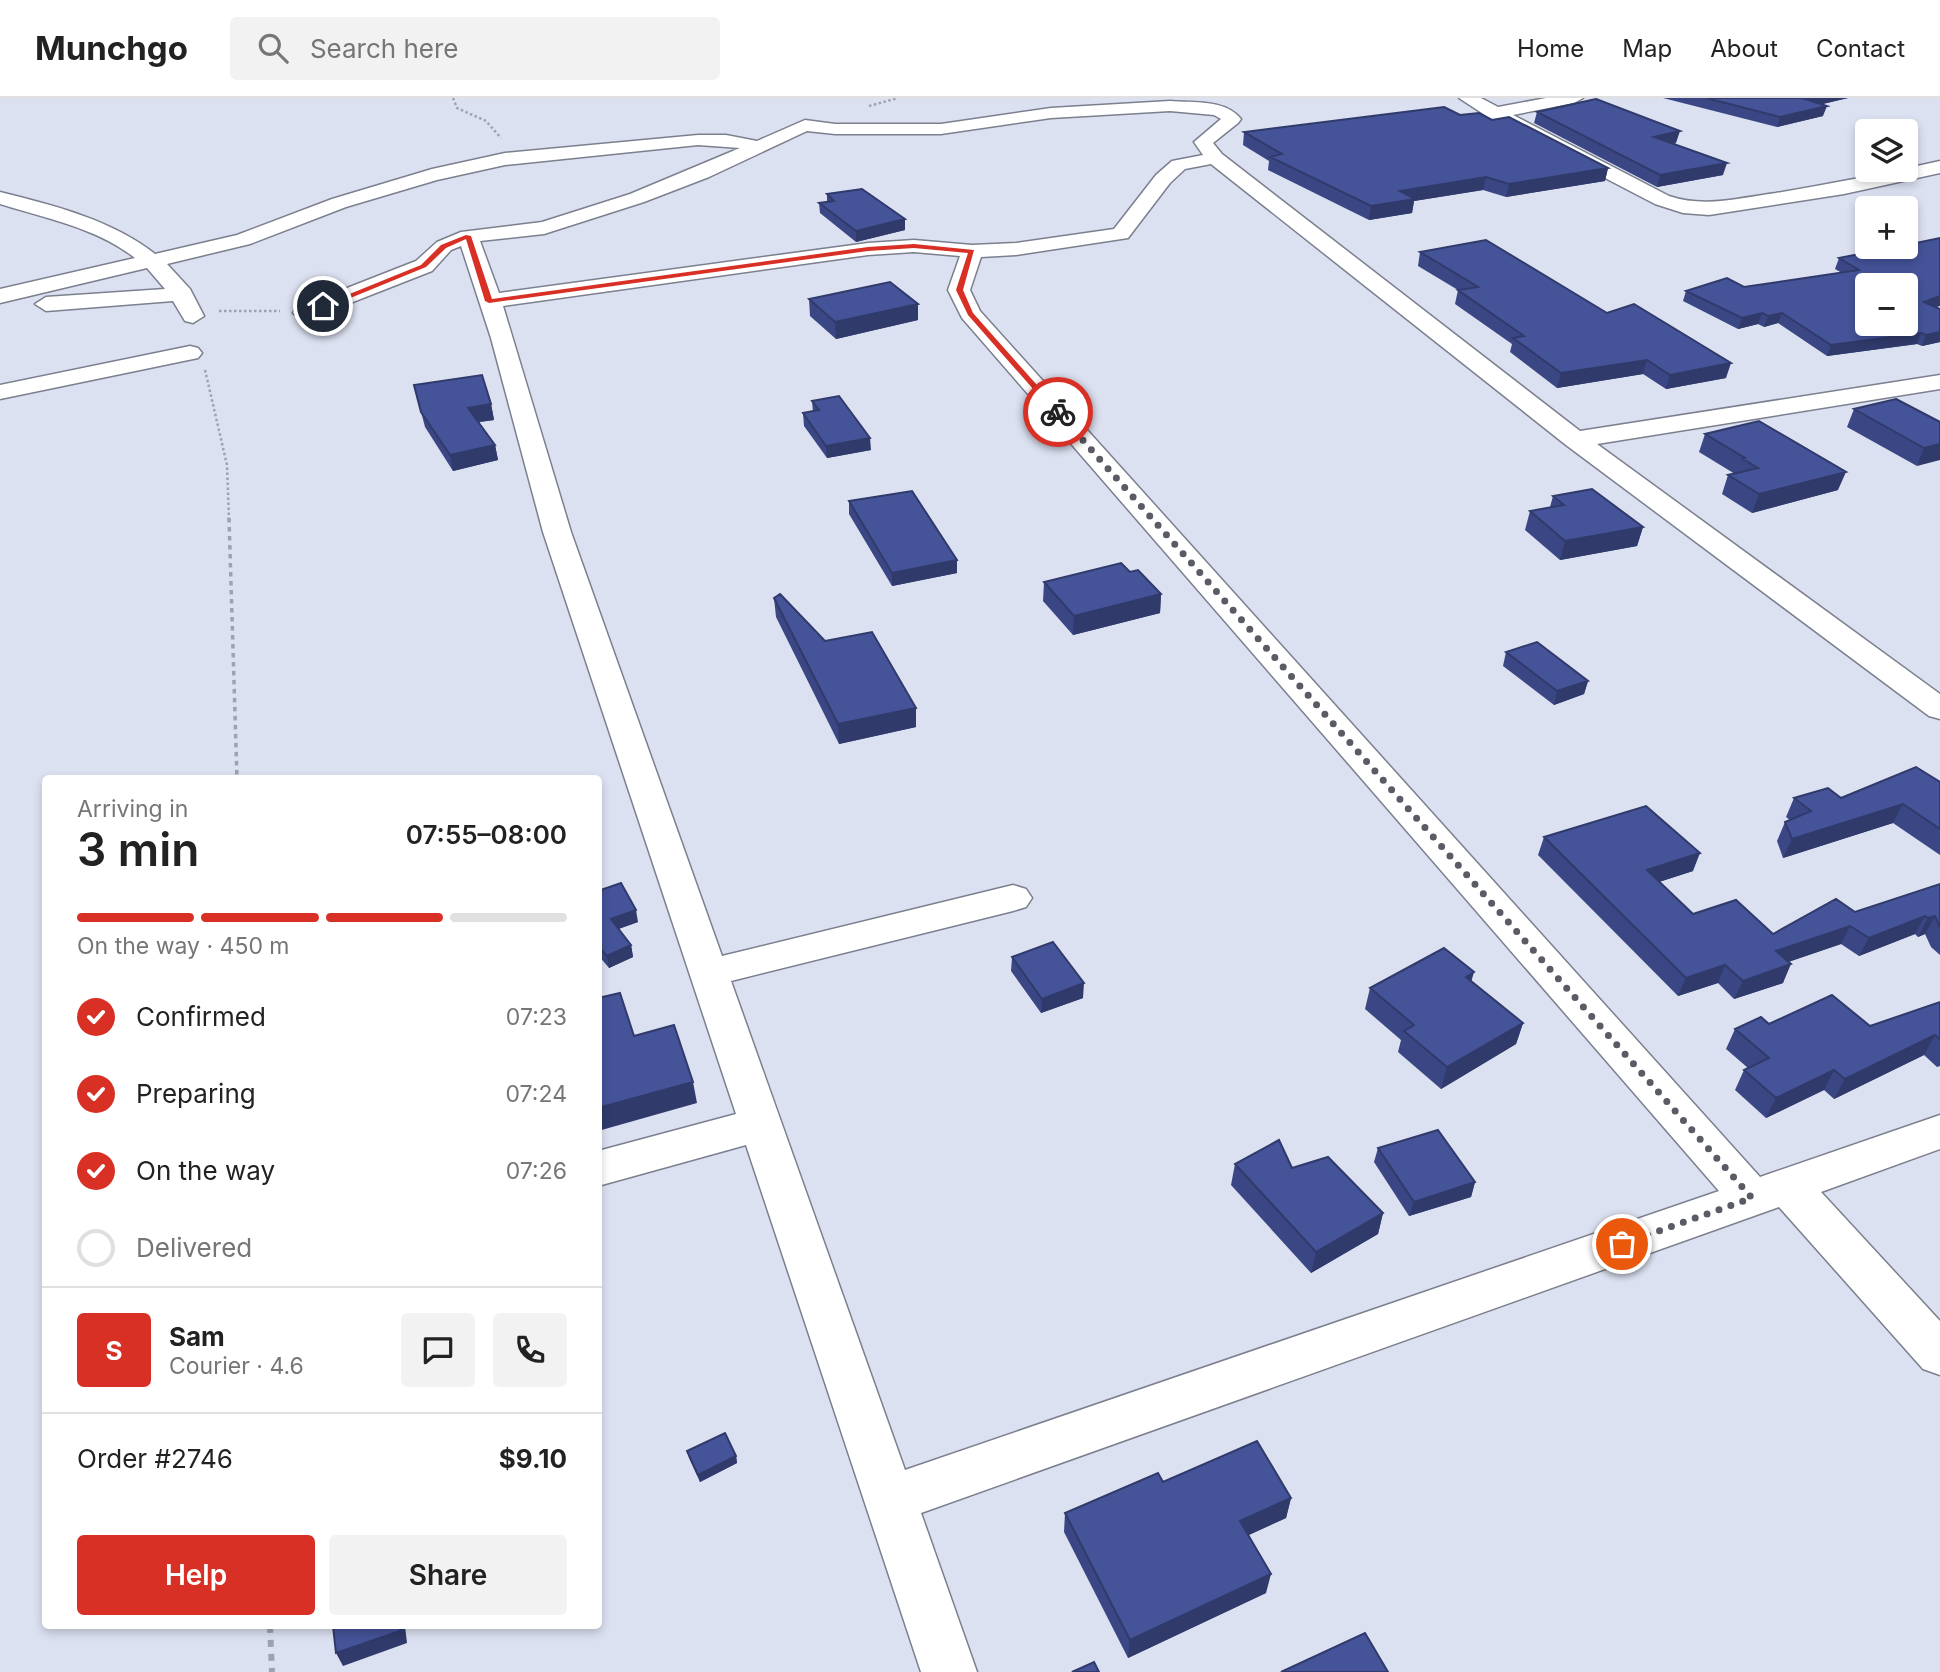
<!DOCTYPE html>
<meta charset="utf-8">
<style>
body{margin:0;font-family:Inter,sans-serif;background:#f2f2f2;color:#222;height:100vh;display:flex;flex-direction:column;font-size:26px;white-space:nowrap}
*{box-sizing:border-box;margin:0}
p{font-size:23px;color:#767676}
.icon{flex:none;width:38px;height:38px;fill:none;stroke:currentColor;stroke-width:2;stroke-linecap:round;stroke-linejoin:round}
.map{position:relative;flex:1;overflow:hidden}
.sheet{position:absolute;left:42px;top:677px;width:560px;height:854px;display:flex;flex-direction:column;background:#fff;border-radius:7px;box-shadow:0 4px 10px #0003}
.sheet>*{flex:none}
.controls{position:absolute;left:1855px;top:21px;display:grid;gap:14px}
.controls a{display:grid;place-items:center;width:63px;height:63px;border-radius:7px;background:#fff;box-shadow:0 4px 10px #0003;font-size:35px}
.pin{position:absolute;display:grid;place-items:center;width:60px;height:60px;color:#fff;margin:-30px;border:4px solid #fff;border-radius:50%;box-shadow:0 2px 7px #0007}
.courier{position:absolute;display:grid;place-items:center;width:70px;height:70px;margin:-35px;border:5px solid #d93025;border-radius:50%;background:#fff;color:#222;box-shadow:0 2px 9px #0007}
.summary em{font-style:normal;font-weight:600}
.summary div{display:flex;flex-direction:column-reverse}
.summary{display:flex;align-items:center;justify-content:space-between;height:119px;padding:0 35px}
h1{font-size:46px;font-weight:600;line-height:52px}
.bar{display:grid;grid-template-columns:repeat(4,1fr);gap:10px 7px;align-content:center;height:84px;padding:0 35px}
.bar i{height:9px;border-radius:5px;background:#e0e0e0}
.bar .on{background:#d93025}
.bar p{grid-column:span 4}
.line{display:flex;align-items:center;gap:18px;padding:0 35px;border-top:2px solid #e0e0e0}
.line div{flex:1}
.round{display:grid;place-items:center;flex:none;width:74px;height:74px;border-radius:7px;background:#f2f2f2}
ol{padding:0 35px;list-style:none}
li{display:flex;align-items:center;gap:21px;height:77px}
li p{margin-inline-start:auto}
li .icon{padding:7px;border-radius:50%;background:#d93025;color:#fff;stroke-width:4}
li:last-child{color:#767676}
li i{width:38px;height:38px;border:4px solid #e0e0e0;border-radius:50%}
.cta{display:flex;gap:14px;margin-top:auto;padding:14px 35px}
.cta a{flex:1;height:80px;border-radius:7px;background:#d93025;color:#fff;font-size:28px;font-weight:600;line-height:80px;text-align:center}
.cta a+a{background:#f2f2f2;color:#222}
header{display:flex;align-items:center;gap:42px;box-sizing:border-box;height:98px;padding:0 35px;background:#fff;border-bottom:2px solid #e0e0e0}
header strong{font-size:33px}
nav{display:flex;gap:38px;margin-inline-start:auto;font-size:24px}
.search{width:490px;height:63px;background:#f2f2f2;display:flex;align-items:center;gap:18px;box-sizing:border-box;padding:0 24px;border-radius:7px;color:#767676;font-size:26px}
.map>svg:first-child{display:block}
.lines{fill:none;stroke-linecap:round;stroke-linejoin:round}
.minor-casing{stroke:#7b7f8e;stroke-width:3}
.path-far2{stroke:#9ea1ae;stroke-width:2.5;stroke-dasharray:2.5 2.5;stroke-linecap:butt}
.path-far1{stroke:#9ea1ae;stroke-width:3.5;stroke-dasharray:4.5 4.5;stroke-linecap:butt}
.path{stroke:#9ea1ae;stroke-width:6;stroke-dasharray:7 7;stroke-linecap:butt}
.minor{fill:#fff;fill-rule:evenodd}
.wall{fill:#3b4784}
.shaded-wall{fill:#303a6b}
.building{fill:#455399;stroke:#303a6b;stroke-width:2;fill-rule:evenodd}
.route{fill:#d93025}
.done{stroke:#595c65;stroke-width:7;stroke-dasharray:0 12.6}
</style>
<header>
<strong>Munchgo</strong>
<div class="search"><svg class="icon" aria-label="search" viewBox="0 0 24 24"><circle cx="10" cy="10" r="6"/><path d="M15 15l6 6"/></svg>Search here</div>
<nav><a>Home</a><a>Map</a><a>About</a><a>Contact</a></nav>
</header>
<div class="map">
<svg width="1940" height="1574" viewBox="0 0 1940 1574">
<rect width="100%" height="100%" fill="#dce1f1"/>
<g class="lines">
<g class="minor-casing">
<path id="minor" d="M1459,0H1481L1498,9L1546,0H1583L1574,5L1513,17L1669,98C1705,110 1739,100 1776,95C1831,86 1886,75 1940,63V75L1844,96L1709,117L1683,115L1655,106L1488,19Z
M1170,3C1194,5 1225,1 1241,21L1238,25L1213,45L1222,56L1580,333L1940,277V291L1597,346L1940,596V621L1929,618L1566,347L1211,66L1185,71L1170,85L1128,140L1016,157L981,159L970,192L980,213L1760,1079L1940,1017V1051L1821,1094L1940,1223V1277L1923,1271L1779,1109L921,1415L977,1574H921L746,1047L598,1088V1053L736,1016L543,434L491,240L461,148L451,152L432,173L312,220L304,222L293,215L296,210L416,163L437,144L461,134L542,124L630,96L740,50L698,47L505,67L437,82L346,109L250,146L167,166L190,191L204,218L193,225L185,223L173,203L46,213L35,206L46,199L165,191L147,170L0,205V191L135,160C97,130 45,120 0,106V94C53,107 112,122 155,156L237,137L332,101L432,71L505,55L698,37H726L757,43L805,22L835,26H941L1051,10ZM1170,13L1214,17L1221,21L1194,44L1203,57L1172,63L1156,77L1114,131L1016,145L972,147L914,142L868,145L499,195L480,143L544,136L644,104L709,79L807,33L835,36H941L1051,20ZM914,154L960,158L948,192L962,220L1719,1093L905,1372L731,883L1013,813L1026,809L1032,800L1026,791L1013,787L722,858L571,434L503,208L868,157Z
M190,248L198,250L202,255L198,260L0,301V287Z"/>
</g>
<path class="path-far2" d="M453,0L457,10L486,23L501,40
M869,8L898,0
M219,213H280
M205,272L227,367L229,422"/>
<path class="path-far1" d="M229,420L237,681"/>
<path class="path" d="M270,1528L272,1574"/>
<use href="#minor" class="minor"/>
</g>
<path class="wall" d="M1663,0H1848L1822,6L1823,18L1777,29Z
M1537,14L1676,45L1673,46L1723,77L1657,89L1534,25Z
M1460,17L1492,22L1608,70L1605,83L1506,99L1483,92L1414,103L1412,115L1369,122L1268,72L1269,63L1243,47L1244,34Z
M827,96L905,132L856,144L820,115L819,105L827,104Z
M1420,154L1607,215L1726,280L1666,291L1643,276L1557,290L1510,254L1512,246L1455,206L1458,192L1418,168Z
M1839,160L1940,211V244L1922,248L1917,246L1827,258L1778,225L1764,229L1758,226L1738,231L1683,203L1686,193L1744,189L1842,175L1835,171Z
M809,201L918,222L836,241L810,218Z
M414,287L491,306L494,322L479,324L495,347L498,362L453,373L425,329Z
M812,303L871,352L827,360L804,328L803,315L813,314Z
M1854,311L1940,324L1917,368L1847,329Z
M1705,336L1838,392L1752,415L1722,396L1728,377L1735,376L1699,354Z
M1553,398L1643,429L1637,448L1560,462L1525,432L1530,413L1550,409Z
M849,403L957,462V475L892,488L849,416Z
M1130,474L1161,496L1160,515L1073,537L1043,503L1044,484Z
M774,500L825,543L916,610V629L839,646L776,519Z
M1506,554L1588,583L1584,596L1554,607L1503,568Z
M1940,684V757L1893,725L1783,760L1777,743L1785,724L1790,722L1786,719L1794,700H1841Z
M1544,739L1693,773L1659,784L1693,816L1773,836L1855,814L1940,786V857L1931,849L1925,836L1918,839L1915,836L1859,858L1841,846L1788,864L1783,885L1734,901L1718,885L1678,898L1538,757Z
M598,793L638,824L618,831L631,847L633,859L609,870L598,857Z
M1012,859L1083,900L1041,915L1011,873Z
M1472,884L1523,925L1516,946L1441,991L1398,954L1401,942L1365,911L1370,890Z
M1940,904V968L1937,969L1924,957L1834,1001L1824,992L1766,1020L1735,992L1744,972L1748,970L1726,951L1735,931L1769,926L1870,928Z
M1378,1050L1475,1084L1471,1099L1409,1118L1374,1064Z
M1235,1066L1292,1070L1383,1115L1378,1136L1311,1175L1231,1087Z
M687,1353L736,1358L737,1365L700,1384L689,1360Z
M1163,1384L1291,1400L1286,1420L1248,1437L1266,1495L1128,1560L1064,1434L1065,1415Z"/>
<path class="shaded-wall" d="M1808,0H1848L1802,11L1805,1Z
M1827,8L1823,18L1777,29L1780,19Z
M1680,33L1676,45L1651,50L1654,39Z
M1727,65L1723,77L1657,89L1660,77Z
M1608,70L1605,83L1506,99L1509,86Z
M1486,79L1483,92L1414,103L1412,115L1369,122L1371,108L1400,93Z
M905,121V132L856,144V133Z
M1940,198V208L1920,214L1924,204Z
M918,206V222L836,241L835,224Z
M1762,215L1758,226L1738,231L1742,220Z
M1782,215L1778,225L1764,229L1768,218Z
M1940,234V244L1922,248L1926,237Z
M1921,235L1917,246L1827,258L1831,247Z
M1647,262L1643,276L1557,290L1561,275Z
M1731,265L1726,280L1666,291L1670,277Z
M491,306L494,322L472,325L468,310Z
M870,340L871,352L827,360L826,348Z
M1940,346V362L1917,368L1924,350Z
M495,347L498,362L453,373L450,357Z
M1846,374L1838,392L1752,415L1759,396Z
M1643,429L1637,448L1560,462L1565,443Z
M957,462V475L892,488V475Z
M1161,496L1160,515L1073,537L1074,518Z
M1588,583L1584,596L1554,607L1557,593Z
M916,610V629L839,646L838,626Z
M1903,706L1893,725L1783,760L1792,741Z
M1700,755L1693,773L1640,790L1647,772Z
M636,812L638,824L613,833L611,821Z
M1925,818L1915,836L1859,858L1869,840Z
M1935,818L1925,836L1918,839L1928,820Z
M1850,828L1841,846L1768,871L1776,853Z
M631,847L633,859L609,870L607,858Z
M1791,866L1783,885L1734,901L1743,883Z
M1725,867L1718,885L1678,898L1686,880Z
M1474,874L1468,895L1466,879Z
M1084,885L1083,900L1041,915L1042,901Z
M1523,925L1516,946L1441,991L1447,969Z
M1935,937L1924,957L1834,1001L1845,981Z
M1834,972L1824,992L1766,1020L1776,1000Z
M693,984L697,1005L598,1033V1010Z
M1475,1084L1471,1099L1409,1118L1414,1104Z
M1383,1115L1378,1136L1311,1175L1316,1154Z
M736,1358L737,1365L700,1384L698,1377Z
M1291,1400L1286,1420L1236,1443L1240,1423Z
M1271,1476L1266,1495L1128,1560L1130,1542Z
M400,1528H405L407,1545L343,1568L336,1555Z"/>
<path class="building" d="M1706,0H1808L1805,1L1827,8L1780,19Z
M1596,1L1680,33L1654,39L1727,65L1660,77L1537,14Z
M1444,9L1460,17L1479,15L1492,22L1509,19L1608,70L1509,86L1486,79L1400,93L1415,101L1371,108L1270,59L1282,56L1244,34Z
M862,91L905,121L856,133L819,105L834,103L827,96Z
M1940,140V198L1924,204L1940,211V234L1926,237L1921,235L1831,247L1782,215L1768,218L1762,215L1742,220L1686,193L1727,180L1744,189L1859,172L1839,160L1895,149H1906V147ZM1867,187H1906V226H1867Z
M1486,142L1607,215L1634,206L1731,265L1670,277L1647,262L1561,275L1513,240L1524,238L1458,192L1478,189L1420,154Z
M890,184L918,206L835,224L809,201Z
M482,277L491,306L468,310L495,347L450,357L421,314L414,287Z
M839,298L870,340L826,348L803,315L819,312L812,303Z
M1896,301L1940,324V346L1924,350L1854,311Z
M1759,323L1846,374L1759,396L1728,377L1758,370L1743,361L1745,360L1705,336Z
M1592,391L1643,429L1565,443L1530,413L1564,407L1553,398Z
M912,393L957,462L892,475L849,403Z
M1121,465L1130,474L1138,472L1161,496L1074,518L1044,484Z
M780,496L825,543L872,534L916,610L838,626L774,500Z
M1537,544L1588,583L1557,593L1506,554Z
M1916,669L1940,684V731L1903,706L1792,741L1785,724L1811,713L1794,700L1828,690L1841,700Z
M1646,708L1700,755L1647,772L1693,816L1736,802L1773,836L1836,801L1855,814L1940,786V830L1935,818L1928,820L1925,818L1869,840L1850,828L1776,853L1791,866L1743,883L1725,867L1686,880L1544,739Z
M621,785L636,812L611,821L631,847L607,858L598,848V793Z
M1053,844L1084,885L1042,901L1012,859Z
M1444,850L1474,874L1466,879L1523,925L1447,969L1404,933L1414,927L1370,890Z
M620,895L634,938L674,927L693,984L598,1010V900Z
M1832,897L1870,928L1940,904V941L1935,937L1845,981L1834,972L1776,1000L1744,972L1769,960L1735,931L1761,919L1769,926Z
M1438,1032L1475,1084L1414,1104L1378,1050Z
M1279,1042L1292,1070L1328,1059L1383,1115L1316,1154L1235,1066Z
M725,1335L736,1358L698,1377L687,1353Z
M1257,1343L1291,1400L1240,1423L1271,1476L1130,1542L1065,1415L1158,1375L1163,1384Z
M333,1528H400V1533L336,1555Z
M1365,1535L1388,1574H1281Z
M1094,1564L1099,1574H1072Z"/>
<path class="route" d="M466,137L471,138L492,201L868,149L914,146L974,152L963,192L973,215L1061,314L1055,316L968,217L956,192L968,155L914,150L868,153L489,205L485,203L466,141L446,150L426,169L326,210L320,208L421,167L441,147Z"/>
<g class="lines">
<path class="done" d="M1058,314L1752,1100L1622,1146"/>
</g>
</svg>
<div class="controls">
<a><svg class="icon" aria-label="layers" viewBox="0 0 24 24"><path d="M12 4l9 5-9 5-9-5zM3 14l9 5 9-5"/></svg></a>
<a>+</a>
<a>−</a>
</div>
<div class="pin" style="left:1622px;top:1146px;background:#ea580c"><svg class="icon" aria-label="bag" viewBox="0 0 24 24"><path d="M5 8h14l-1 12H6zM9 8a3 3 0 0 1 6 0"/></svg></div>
<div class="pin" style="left:323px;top:208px;background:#1f2937"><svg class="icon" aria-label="home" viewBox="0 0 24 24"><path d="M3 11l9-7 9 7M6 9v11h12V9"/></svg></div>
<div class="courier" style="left:1058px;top:314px"><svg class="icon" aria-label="bike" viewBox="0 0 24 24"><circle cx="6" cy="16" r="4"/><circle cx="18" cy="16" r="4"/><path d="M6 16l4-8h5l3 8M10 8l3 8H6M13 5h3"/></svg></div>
<section class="sheet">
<div class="summary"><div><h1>3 min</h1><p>Arriving in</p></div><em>07:55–08:00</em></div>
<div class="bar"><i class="on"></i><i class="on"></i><i class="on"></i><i></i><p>On the way · 450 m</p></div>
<ol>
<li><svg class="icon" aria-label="check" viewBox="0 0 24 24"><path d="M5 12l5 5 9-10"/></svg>Confirmed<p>07:23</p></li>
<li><svg class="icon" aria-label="check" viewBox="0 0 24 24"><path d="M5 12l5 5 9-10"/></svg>Preparing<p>07:24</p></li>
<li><svg class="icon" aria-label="check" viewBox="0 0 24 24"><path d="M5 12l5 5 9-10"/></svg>On the way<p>07:26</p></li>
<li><i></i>Delivered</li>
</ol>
<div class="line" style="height:126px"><b class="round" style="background:#d93025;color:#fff">S</b><div><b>Sam</b><p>Courier · 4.6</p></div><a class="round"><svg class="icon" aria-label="chat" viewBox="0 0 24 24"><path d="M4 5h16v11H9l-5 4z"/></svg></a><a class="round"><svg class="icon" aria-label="phone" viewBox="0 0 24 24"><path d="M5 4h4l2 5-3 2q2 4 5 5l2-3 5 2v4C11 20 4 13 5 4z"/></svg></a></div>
<div class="line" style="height:91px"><div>Order #2746</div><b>$9.10</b></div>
<div class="cta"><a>Help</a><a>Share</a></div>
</section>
</div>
